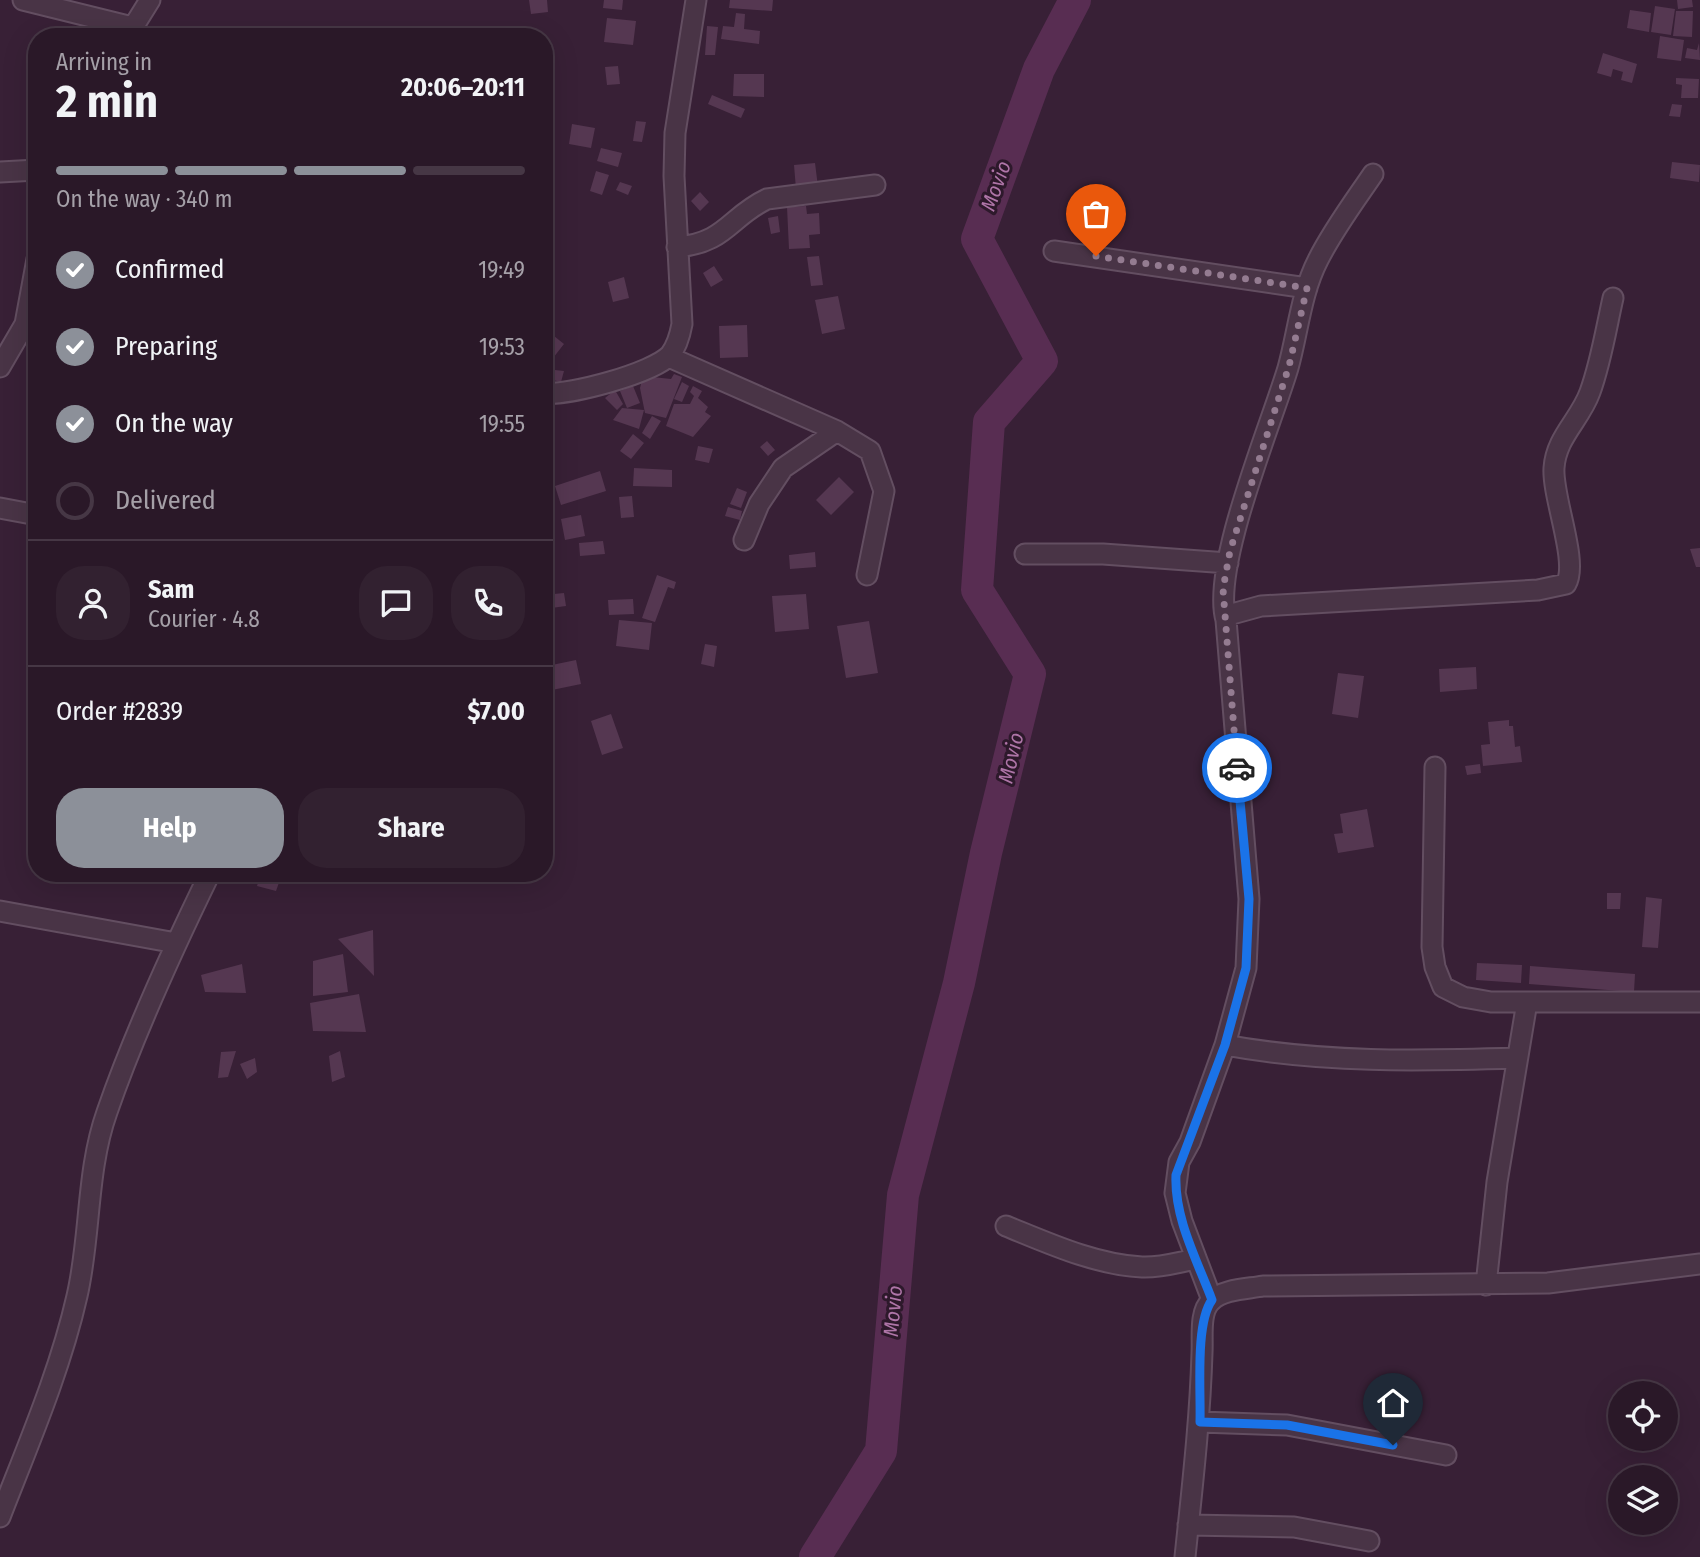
<!DOCTYPE html>
<meta charset="utf-8">
<style>
body{margin:0;font-family:"Fira Sans Condensed",sans-serif;background:#322130;color:#f1f3f6;height:100vh;display:flex;flex-direction:column;font-size:26px;white-space:nowrap}
*{box-sizing:border-box;margin:0}
p{font-size:23px;color:#a5a0a8}
.icon{flex:none;width:38px;height:38px;fill:none;stroke:currentColor;stroke-width:2;stroke-linecap:round;stroke-linejoin:round}
.map{position:relative;flex:1;overflow:hidden}
.panel{position:absolute;left:28px;top:28px;width:525px;height:854px;display:flex;flex-direction:column;background:#2a1828;border-radius:28px;box-shadow:0 7px 28px #0002,0 0 0 2px #463745}
.panel>*{flex:none}
.controls{position:absolute;left:1608px;top:1381px;display:grid;gap:14px}
.controls a{display:grid;place-items:center;width:70px;height:70px;border-radius:50%;background:#2a1828;box-shadow:0 7px 28px #0002,0 0 0 2px #463745;font-size:35px}
.pin{position:absolute;display:grid;place-items:center;width:60px;height:60px;color:#fff;margin:-72px -30px;border-radius:50% 50% 50% 0;rotate:-45deg;box-shadow:0 0 7px #0007}
.pin .icon{rotate:45deg}
.courier{position:absolute;display:grid;place-items:center;width:70px;height:70px;margin:-35px;border:5px solid #1a73e8;border-radius:50%;background:#fff;color:#222;box-shadow:0 2px 9px #0007}
.overview em{font-style:normal;font-weight:700}
.overview div{display:flex;flex-direction:column-reverse}
.overview{display:flex;align-items:center;justify-content:space-between;height:119px;padding:0 28px}
h1{font-size:46px;font-weight:700;line-height:52px}
.bar{display:grid;grid-template-columns:repeat(4,1fr);gap:10px 7px;align-content:center;height:84px;padding:0 28px}
.bar i{height:9px;border-radius:5px;background:#463745}
.bar .active{background:#8c9099}
.bar p{grid-column:span 4}
.line{display:flex;align-items:center;gap:18px;padding:0 28px;border-top:2px solid #463745}
.line div{flex:1}
.round{display:grid;place-items:center;flex:none;width:74px;height:74px;border-radius:28px;background:#322130}
ol{padding:0 28px;list-style:none}
li{display:flex;align-items:center;gap:21px;height:77px}
li p{margin-inline-start:auto}
li .icon{padding:7px;border-radius:50%;background:#8c9099;color:#fff;stroke-width:4}
li:last-child{color:#a5a0a8}
li i{width:38px;height:38px;border:4px solid #463745;border-radius:50%}
.cta{display:flex;gap:14px;margin-top:auto;padding:14px 28px}
.cta a{flex:1;height:80px;border-radius:28px;background:#8c9099;color:#fff;font-size:28px;font-weight:700;line-height:80px;text-align:center}
.cta a+a{background:#322130;color:#f1f3f6}
.map>svg:first-child{display:block}
.lines{fill:none;stroke-linecap:round;stroke-linejoin:round}
.river{stroke:#582d52;stroke-width:32}
.building{fill:#553751}
.street-casing{stroke:#634e61;stroke-width:23}
.street{stroke:#493446;stroke-width:19}
.done{stroke:#947c91;stroke-width:7;stroke-dasharray:0 12.6}
.route{stroke:#1a73e8;stroke-width:9}
.labels{text-anchor:middle;stroke-width:6;stroke-linejoin:round;paint-order:stroke}
.water-label{font-size:21px;font-style:italic;fill:#af75a8;stroke:#2d192b}
</style>
<div class="map">
<svg width="1700" height="1557" viewBox="0 0 1700 1557">
<rect width="100%" height="100%" fill="#382036"/>
<g class="lines">
<path class="river" d="M815,1557L881,1451L903,1195L959,983L986,853L1030,674L977,590L989,422L1042,361L977,239L1039,69L1075,0"/>
</g>
<path class="building" d="M529,0H547L548,12L531,14Z
M604,0H623L622,10L603,8Z
M730,0H773L772,11L729,8Z
M1677,0H1692L1693,7L1678,9Z
M1655,6L1675,9L1671,35L1651,32Z
M1630,10L1651,13L1649,32L1627,28Z
M1676,11H1693L1692,37L1673,36Z
M736,13L745,14L744,29L760,31L759,44L721,39L723,26L734,27Z
M607,18L636,21L633,45L604,42Z
M707,26L718,27L715,55H705Z
M57,27L84,32L83,37H55Z
M1660,36L1684,40L1681,61L1657,58Z
M1699,43L1700,60L1685,58L1687,48L1697,50Z
M1603,53L1637,64L1632,83L1621,80L1623,72L1613,69L1611,77L1597,73Z
M618,66L620,84L607,85L605,67Z
M734,74H764V97L733,96Z
M1676,78L1699,79L1698,98H1681L1682,85L1676,84Z
M712,95L745,109L741,118L708,104Z
M1672,104L1682,105L1680,117L1669,116Z
M636,121L646,122L642,142L633,141Z
M572,124L595,128L591,148L569,144Z
M601,148L622,153L618,167L597,161Z
M1672,162L1700,165L1699,182L1670,178Z
M815,163L818,187L796,189L794,165Z
M596,171L609,175L602,195L590,191Z
M620,182L632,186L628,195L616,190Z
M700,192L709,202L700,211L691,201Z
M806,206L807,214L819,213L820,234L809,235L810,248L789,249L787,207Z
M778,216L780,232L771,234L768,218Z
M819,256L823,285L811,286L807,257Z
M714,266L723,280L711,287L703,273Z
M624,277L629,298L613,302L608,282Z
M838,296L845,329L822,334L815,300Z
M747,325L748,357L720,358L719,326Z
M544,328L564,344L546,367L544,366Z
M546,369L564,371L561,382L544,378Z
M674,374L682,377L666,418L645,413L640,388L643,376L671,379Z
M682,382L689,386L682,402L674,399Z
M633,386L640,403L627,408L620,391Z
M693,386L702,391L698,398L708,407L705,412L711,416L693,437L666,426L674,404H690L694,396L690,392Z
M615,390L623,404L617,410L605,398Z
M622,408L644,410L639,429L613,420Z
M652,416L661,421L650,439L642,433Z
M633,434L644,443L631,459L620,451Z
M767,441L775,450L768,456L760,447Z
M698,446L713,449L709,463L695,460Z
M634,468L672,470V487L633,486Z
M600,471L606,491L561,505L555,486Z
M839,477L854,492L831,515L816,500Z
M737,488L747,492L741,508L730,504Z
M632,496L634,517L621,518L619,497Z
M728,507L742,511L740,520L725,516Z
M581,515L585,536L565,540L561,519Z
M603,541L605,554L580,556L579,543Z
M1700,548V567H1696L1690,549Z
M815,552L816,567L790,569L789,555Z
M657,575L676,582L674,589L668,587L655,622L642,618Z
M564,593L566,606L544,609V595Z
M806,594L809,629L775,632L772,596Z
M633,599L634,614L609,615L608,600Z
M619,620L652,623L649,650L616,646Z
M869,621L878,673L846,678L837,626Z
M705,644L717,646L714,667L701,664Z
M576,660L581,684L552,690L547,666Z
M1476,667L1477,689L1440,692L1439,669Z
M1338,673L1364,676L1358,718L1332,714Z
M611,714L623,748L602,755L591,721Z
M1509,720V726H1513L1515,747L1520,746L1522,762L1483,766L1481,745L1490,744L1488,722Z
M1480,764L1481,773L1467,775L1465,766Z
M1367,809L1374,847L1338,853L1334,834L1343,833L1340,814Z
M261,873L281,877L276,891L257,886Z
M1607,893H1621L1620,909H1607Z
M1646,897L1662,899L1658,948L1642,947Z
M373,930L374,976L338,939Z
M343,954L348,992L313,996V961Z
M1477,963L1522,965L1521,983L1476,980Z
M242,964L246,993L205,992L201,975Z
M1530,966L1635,974L1634,992L1529,984Z
M359,994L366,1032L313,1031L310,1003Z
M236,1051L228,1077L218,1078L221,1052Z
M340,1051L345,1077L332,1082L329,1056Z
M255,1058L257,1072L247,1079L240,1064Z"/>
<g class="lines">
<g class="street-casing">
<path id="street" d="M23,0L132,27
M127,37L150,0
M0,172L37,170
M677,247C726,243 729,217 767,199L875,185
M1054,251L1307,288
M669,357L837,431L870,451L884,491L867,575
M0,367L25,324L37,259
M544,393C569,396 653,373 670,355C677,346 680,335 682,324L674,176L675,133L696,0
M0,508L37,515
M744,540L759,504L783,468L837,431
M1025,554H1103L1228,563
M1226,620C1211,567 1271,425 1288,368C1298,332 1301,293 1318,260C1333,230 1354,202 1373,174
M1435,767L1432,947L1435,967L1443,987L1463,997L1491,1002H1700
M0,911L176,943
M1225,1045C1322,1063 1419,1061 1517,1058
M1006,1226C1048,1243 1096,1265 1142,1267C1160,1268 1179,1262 1196,1259
M1486,1285L1497,1182L1527,1002
M1212,1300L1182,1221L1175,1193L1179,1162L1190,1142L1225,1045L1246,968L1249,899L1226,620L1232,614L1261,606L1538,590L1566,584C1579,562 1552,497 1554,468C1556,437 1580,420 1590,392C1601,362 1606,329 1613,298
M1200,1422L1287,1425L1446,1455
M0,1517C28,1445 60,1371 77,1296C91,1236 86,1171 107,1112C135,1031 172,951 210,873
M1188,1525L1294,1527L1369,1541
M1185,1557C1192,1489 1200,1421 1202,1353C1203,1337 1199,1312 1211,1301C1223,1289 1247,1289 1263,1286L1548,1283L1700,1264"/>
</g>
<use href="#street" class="street"/>
</g>
<g class="lines">
<path class="done" d="M1096,256L1307,288L1289,366L1230,551L1223,589L1237,768"/>
<path class="route" d="M1237,768L1249,899L1246,968L1225,1045L1176,1175C1174,1218 1197,1260 1212,1300C1195,1323 1201,1391 1200,1422L1287,1425L1393,1445"/>
</g>
<g class="labels">
<g class="water-label">
<text transform="translate(996 186) rotate(-70)" y="7">Movio</text>
<text transform="translate(1011 758) rotate(-77)" y="7">Movio</text>
<text transform="translate(893 1311) rotate(-85)" y="7">Movio</text>
</g>
</g>
</svg>
<div class="controls">
<a><svg class="icon" aria-label="locate" viewBox="0 0 24 24"><circle cx="12" cy="12" r="6"/><path d="M12 2v4M12 18v4M2 12h4M18 12h4"/></svg></a>
<a><svg class="icon" aria-label="layers" viewBox="0 0 24 24"><path d="M12 4l9 5-9 5-9-5zM3 14l9 5 9-5"/></svg></a>
</div>
<div class="pin" style="left:1096px;top:256px;background:#ea580c"><svg class="icon" aria-label="bag" viewBox="0 0 24 24"><path d="M5 8h14l-1 12H6zM9 8a3 3 0 0 1 6 0"/></svg></div>
<div class="pin" style="left:1393px;top:1445px;background:#1f2937"><svg class="icon" aria-label="home" viewBox="0 0 24 24"><path d="M3 11l9-7 9 7M6 9v11h12V9"/></svg></div>
<div class="courier" style="left:1237px;top:768px"><svg class="icon" aria-label="car" viewBox="0 0 24 24"><path d="M5 17H2v-5l4-1 3-4h7l3 4 3 1v5h-3M9 17h6M6 11h13"/><circle cx="7" cy="17" r="2"/><circle cx="17" cy="17" r="2"/></svg></div>
<section class="panel">
<div class="overview"><div><h1>2 min</h1><p>Arriving in</p></div><em>20:06–20:11</em></div>
<div class="bar"><i class="active"></i><i class="active"></i><i class="active"></i><i></i><p>On the way · 340 m</p></div>
<ol>
<li><svg class="icon" aria-label="check" viewBox="0 0 24 24"><path d="M5 12l5 5 9-10"/></svg>Confirmed<p>19:49</p></li>
<li><svg class="icon" aria-label="check" viewBox="0 0 24 24"><path d="M5 12l5 5 9-10"/></svg>Preparing<p>19:53</p></li>
<li><svg class="icon" aria-label="check" viewBox="0 0 24 24"><path d="M5 12l5 5 9-10"/></svg>On the way<p>19:55</p></li>
<li><i></i>Delivered</li>
</ol>
<div class="line" style="height:126px"><a class="round"><svg class="icon" aria-label="person" viewBox="0 0 24 24"><circle cx="12" cy="8" r="4"/><path d="M4 21q1-7 8-7t8 7"/></svg></a><div><b>Sam</b><p>Courier · 4.8</p></div><a class="round"><svg class="icon" aria-label="chat" viewBox="0 0 24 24"><path d="M4 5h16v11H9l-5 4z"/></svg></a><a class="round"><svg class="icon" aria-label="phone" viewBox="0 0 24 24"><path d="M5 4h4l2 5-3 2q2 4 5 5l2-3 5 2v4C11 20 4 13 5 4z"/></svg></a></div>
<div class="line" style="height:91px"><div>Order #2839</div><b>$7.00</b></div>
<div class="cta"><a>Help</a><a>Share</a></div>
</section>
</div>
